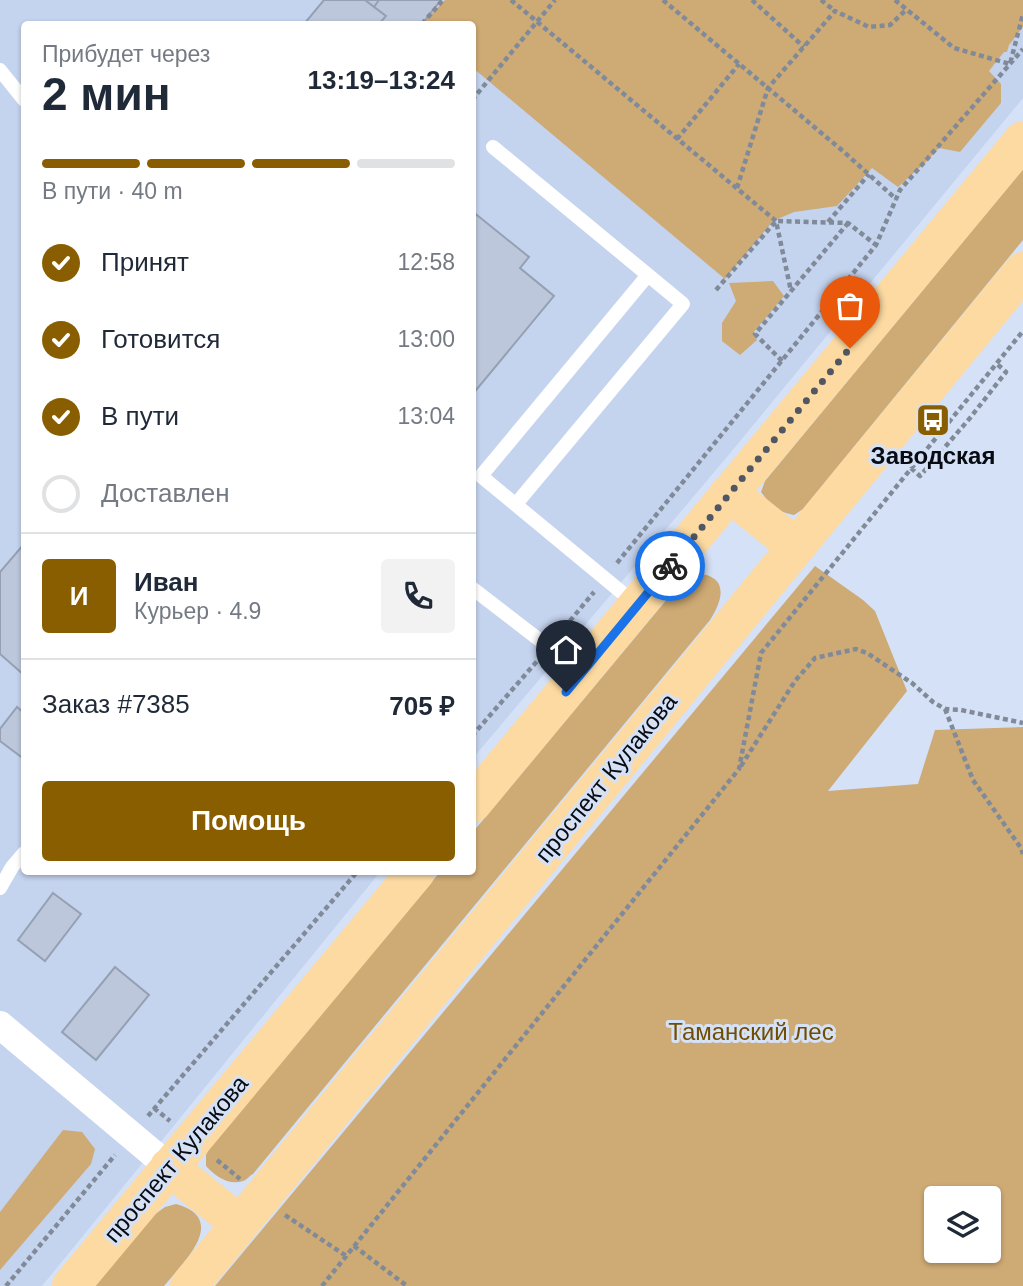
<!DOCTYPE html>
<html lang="ru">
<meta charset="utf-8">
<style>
body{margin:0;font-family:Arial,sans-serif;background:#f2f2f3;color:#1f2937;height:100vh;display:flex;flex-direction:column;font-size:26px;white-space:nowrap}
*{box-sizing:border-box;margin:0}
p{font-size:23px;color:#747a83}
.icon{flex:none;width:38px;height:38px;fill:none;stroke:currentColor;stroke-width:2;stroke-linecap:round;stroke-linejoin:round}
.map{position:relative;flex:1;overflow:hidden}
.panel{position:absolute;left:21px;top:21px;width:455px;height:854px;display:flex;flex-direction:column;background:#fff;border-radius:7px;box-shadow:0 2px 5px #0004}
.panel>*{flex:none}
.buttons{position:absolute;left:924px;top:1186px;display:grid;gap:14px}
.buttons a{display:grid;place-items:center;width:77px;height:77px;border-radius:7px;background:#fff;box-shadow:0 2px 5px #0004;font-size:35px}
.pin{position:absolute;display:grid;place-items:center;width:60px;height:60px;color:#fff;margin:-72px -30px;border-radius:50% 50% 50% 0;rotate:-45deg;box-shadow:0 0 7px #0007}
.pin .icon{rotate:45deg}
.courier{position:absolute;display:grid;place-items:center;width:70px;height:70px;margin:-35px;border:5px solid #1a73e8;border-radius:50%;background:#fff;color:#222;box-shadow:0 2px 9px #0007}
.summary em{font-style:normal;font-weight:700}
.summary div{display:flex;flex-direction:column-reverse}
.summary{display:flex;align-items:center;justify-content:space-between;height:119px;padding:0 21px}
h1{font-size:46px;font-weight:700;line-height:52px}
.bar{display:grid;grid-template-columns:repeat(4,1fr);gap:10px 7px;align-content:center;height:84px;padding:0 21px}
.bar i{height:9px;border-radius:5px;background:#e0e1e3}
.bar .active{background:#895e00}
.bar p{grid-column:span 4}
.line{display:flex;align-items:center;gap:18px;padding:0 21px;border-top:2px solid #e0e1e3}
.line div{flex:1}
.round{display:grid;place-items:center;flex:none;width:74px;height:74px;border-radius:7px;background:#f2f2f3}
ol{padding:0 21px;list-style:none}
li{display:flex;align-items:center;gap:21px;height:77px}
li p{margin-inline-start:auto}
li .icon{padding:7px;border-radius:50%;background:#895e00;color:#fff;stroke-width:4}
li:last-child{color:#747a83}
li i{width:38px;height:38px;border:4px solid #e0e1e3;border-radius:50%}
.action{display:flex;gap:14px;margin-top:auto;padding:14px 21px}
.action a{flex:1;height:80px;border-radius:7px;background:#895e00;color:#fff;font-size:28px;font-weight:700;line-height:80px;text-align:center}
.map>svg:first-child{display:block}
.built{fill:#c4d3ee}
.green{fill:#ceaa74;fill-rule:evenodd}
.building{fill:#bcc7db;stroke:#95a0b3;stroke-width:2}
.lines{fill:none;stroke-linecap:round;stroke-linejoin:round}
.path{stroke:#818a99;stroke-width:4.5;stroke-dasharray:5 3.5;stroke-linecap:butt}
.service{stroke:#fff;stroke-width:14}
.minor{stroke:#fff;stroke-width:28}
.primary{stroke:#fcdaa2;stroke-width:38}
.done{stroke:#505762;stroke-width:7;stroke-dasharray:0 12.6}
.route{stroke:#1a73e8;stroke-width:9}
.labels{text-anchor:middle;stroke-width:6;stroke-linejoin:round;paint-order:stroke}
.poi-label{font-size:24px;font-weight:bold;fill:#080c12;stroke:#d5e1f6}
.street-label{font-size:24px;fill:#080c12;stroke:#d5e1f6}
.park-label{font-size:24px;fill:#704d00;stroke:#d5e1f6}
</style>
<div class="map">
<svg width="1023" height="1286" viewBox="0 0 1023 1286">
<rect width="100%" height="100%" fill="#d5e1f6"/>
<path class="built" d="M0,0H1023V98L726,458L473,758L472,24H24V872H380L159,1144L0,1012Z
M0,1039L145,1160L42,1286H0Z"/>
<path class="green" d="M445,0H1023V27L1009,45L1007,52H1004L989,71L1001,84V103L960,152L939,148L926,162L898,187L872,168L837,206L794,212L773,221L725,279L473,68L472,24H422Z
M1023,169V240L803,509L794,515C776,511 772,507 761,492L765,481Z
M773,281L784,296L753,333L757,340L740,355L722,341V323L736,301L729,283Z
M815,566L863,600L875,611L907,691L828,791L918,784L935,730L1023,727V1286H215ZM936,1199H989V1251H936Z
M694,573C729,575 724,598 710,620L253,1174C249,1176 247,1180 243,1181C229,1186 215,1176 206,1166V1155L211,1145L440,872H472L473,832L683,580Z
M63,1130L82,1132L95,1149L91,1164L0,1270V1212Z
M176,1204C230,1219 183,1263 164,1286H95L154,1215L165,1207Z"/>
<path class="building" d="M324,0H365L386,16L379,24H304Z
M365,0H379L374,7Z
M379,0H441L422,24H379L386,16L374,7Z
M472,211L529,257L520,268L554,296L472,395Z
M24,544V675L0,654V572Z
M17,707L24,713V759L0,741V729Z
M53,893L81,914L45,961L18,940Z
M115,967L149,995L96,1060L62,1032Z"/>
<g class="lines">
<path class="path" d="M511,0L776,221L791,291
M663,0L844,152L896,199
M752,0L804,47
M821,0L835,11
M895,0L954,48L1010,64L1023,14
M422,24L443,0
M472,100L555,0
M677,139L739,64
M737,188L768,88L835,11L869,27L890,25L907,9
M828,222L869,174
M716,290L776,221L848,223L876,245
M782,361L755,334L848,223
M911,468L920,476L970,418L1006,372L996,363
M617,563L876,245L900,190L1023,49
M559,634L594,592
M945,709L973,780L1021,848L1023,854
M472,736L538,660
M741,766L795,681L815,658L856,649L867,653L912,683L933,702L945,709L961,710L1023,723
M154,1108L170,1121
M148,1116L357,872
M217,1160L240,1179
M285,1215L346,1256
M354,1246L407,1286
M6,1286L115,1155
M322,1286L739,769L761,653L1023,331"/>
<path class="service" d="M0,70L24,100
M493,147L648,275
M516,504L683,304L648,275L481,476L637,605
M472,588L581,672
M0,888L12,867L24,853"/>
<path class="minor" d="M0,1025L169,1167"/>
<path class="primary" d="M729,493L796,547
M472,804L1023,140
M169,1167L240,1224
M71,1286L416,872
M189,1286L1023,271"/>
</g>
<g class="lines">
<path class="done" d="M670,566L850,348"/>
<path class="route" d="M566,692L670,566"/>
</g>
<defs>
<g id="bus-square" transform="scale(1.75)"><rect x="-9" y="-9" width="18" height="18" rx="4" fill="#895e00" stroke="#d5e1f6"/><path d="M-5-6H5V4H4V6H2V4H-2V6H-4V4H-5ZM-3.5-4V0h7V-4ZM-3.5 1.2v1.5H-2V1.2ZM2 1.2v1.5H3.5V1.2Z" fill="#fff"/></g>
</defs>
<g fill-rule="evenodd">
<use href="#bus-square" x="933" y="420"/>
</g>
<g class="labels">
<g class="poi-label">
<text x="933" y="464">Заводская</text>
</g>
<g class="street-label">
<text transform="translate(606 778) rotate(-51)" y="8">проспект Кулакова</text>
<text transform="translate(176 1159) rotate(-50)" y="8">проспект Кулакова</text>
</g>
<g class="park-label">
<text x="751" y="1040">Таманский лес</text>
</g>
</g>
</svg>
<div class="buttons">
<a><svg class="icon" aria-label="layers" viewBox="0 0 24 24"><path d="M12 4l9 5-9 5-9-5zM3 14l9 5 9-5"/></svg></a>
</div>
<div class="pin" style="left:850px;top:348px;background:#ea580c"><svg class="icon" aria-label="bag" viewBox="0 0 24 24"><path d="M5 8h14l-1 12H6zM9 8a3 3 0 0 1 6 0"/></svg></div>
<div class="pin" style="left:566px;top:692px;background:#1f2937"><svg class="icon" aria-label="home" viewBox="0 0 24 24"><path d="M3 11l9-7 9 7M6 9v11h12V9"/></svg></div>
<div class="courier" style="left:670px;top:566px"><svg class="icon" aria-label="bike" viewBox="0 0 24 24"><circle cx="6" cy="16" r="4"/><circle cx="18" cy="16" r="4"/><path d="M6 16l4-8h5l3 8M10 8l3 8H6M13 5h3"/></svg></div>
<section class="panel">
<div class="summary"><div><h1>2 мин</h1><p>Прибудет через</p></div><em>13:19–13:24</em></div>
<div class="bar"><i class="active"></i><i class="active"></i><i class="active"></i><i></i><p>В пути · 40 m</p></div>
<ol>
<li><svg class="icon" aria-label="check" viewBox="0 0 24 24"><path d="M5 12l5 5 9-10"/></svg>Принят<p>12:58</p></li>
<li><svg class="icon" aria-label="check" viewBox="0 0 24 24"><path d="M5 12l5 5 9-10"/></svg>Готовится<p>13:00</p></li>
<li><svg class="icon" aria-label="check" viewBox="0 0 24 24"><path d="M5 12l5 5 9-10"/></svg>В пути<p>13:04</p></li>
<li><i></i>Доставлен</li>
</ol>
<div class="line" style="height:126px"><b class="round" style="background:#895e00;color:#fff">И</b><div><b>Иван</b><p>Курьер · 4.9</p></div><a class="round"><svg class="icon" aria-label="phone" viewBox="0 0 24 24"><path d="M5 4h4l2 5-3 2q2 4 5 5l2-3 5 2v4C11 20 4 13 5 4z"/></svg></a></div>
<div class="line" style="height:91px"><div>Заказ #7385</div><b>705 ₽</b></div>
<div class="action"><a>Помощь</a></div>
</section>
</div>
